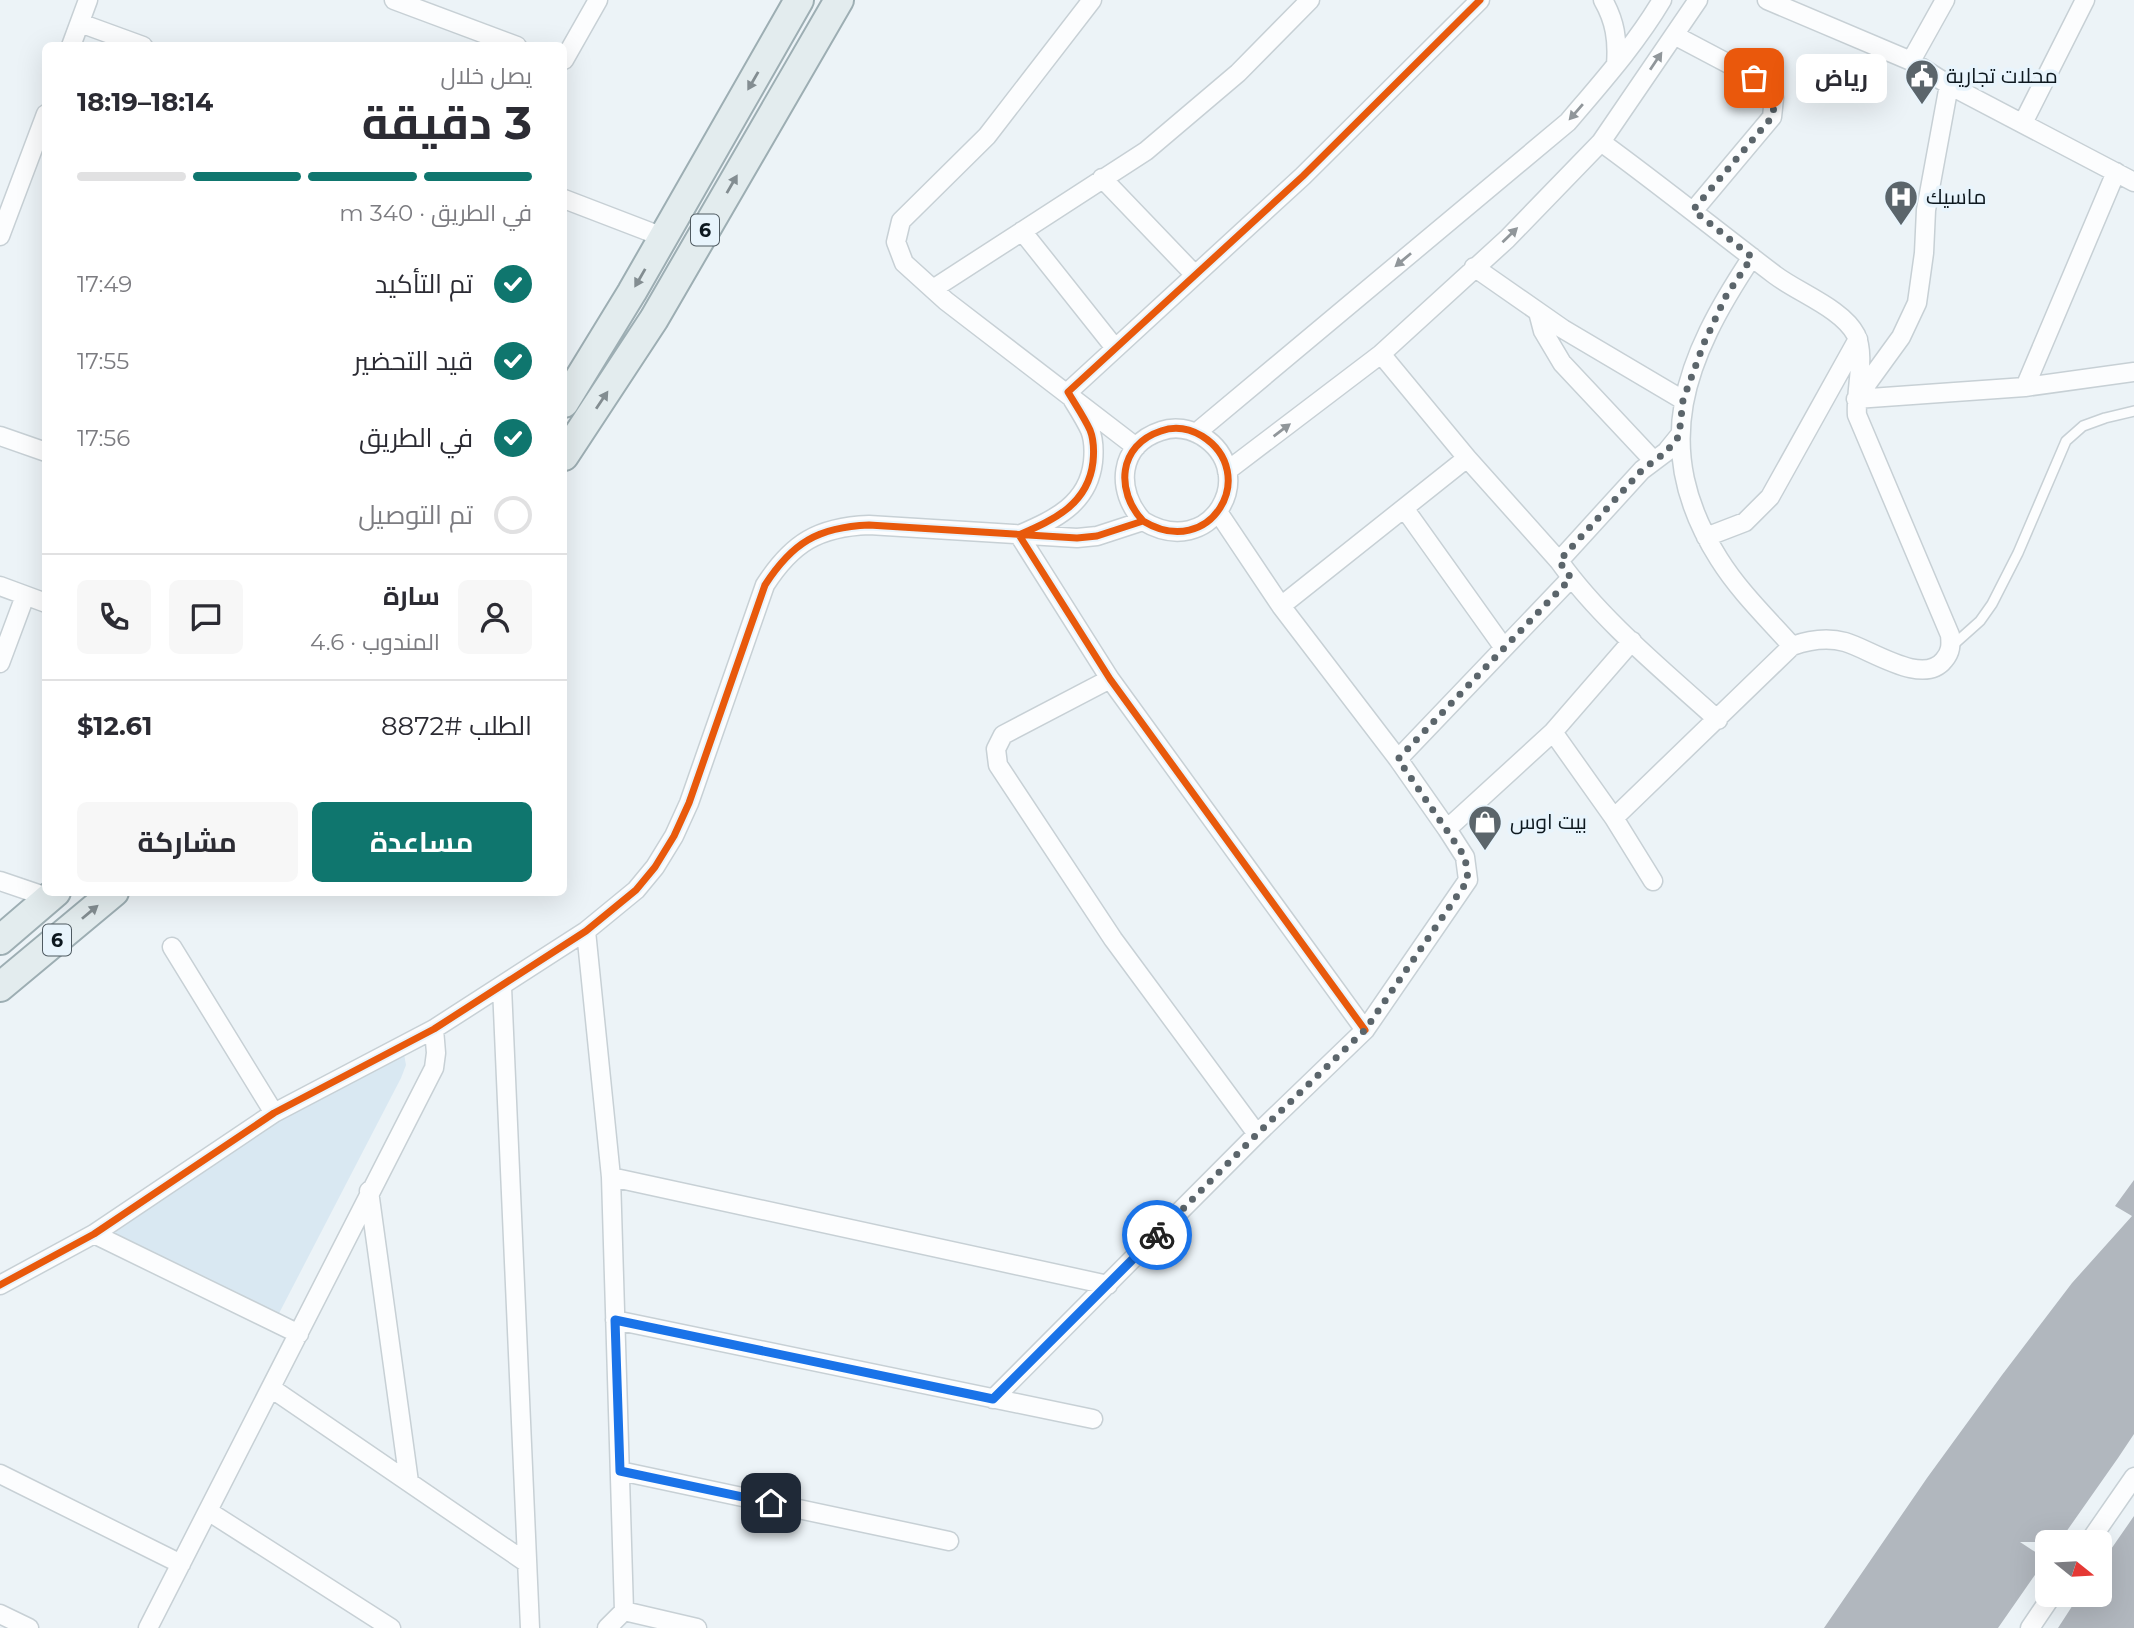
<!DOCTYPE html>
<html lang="ar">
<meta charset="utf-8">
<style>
body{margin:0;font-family:Montserrat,Cairo,sans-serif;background:#f7f7f7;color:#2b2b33;direction:rtl;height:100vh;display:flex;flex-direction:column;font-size:26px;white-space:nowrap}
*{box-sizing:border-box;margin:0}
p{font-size:23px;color:#7c7c81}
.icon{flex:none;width:38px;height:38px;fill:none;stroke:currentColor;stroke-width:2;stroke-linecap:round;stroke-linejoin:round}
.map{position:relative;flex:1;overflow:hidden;direction:ltr}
.side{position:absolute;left:42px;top:42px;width:525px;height:854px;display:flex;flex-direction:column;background:#fff;border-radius:10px;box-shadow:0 7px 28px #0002;direction:rtl}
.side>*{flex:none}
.needle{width:46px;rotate:108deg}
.buttons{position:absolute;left:2035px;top:1530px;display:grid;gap:14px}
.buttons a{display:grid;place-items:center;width:77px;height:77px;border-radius:10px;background:#fff;box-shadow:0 7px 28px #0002;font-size:35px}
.pin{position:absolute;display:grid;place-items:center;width:60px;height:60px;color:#fff;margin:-30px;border-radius:14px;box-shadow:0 4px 10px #0006}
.courier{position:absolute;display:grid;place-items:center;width:70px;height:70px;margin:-35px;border:5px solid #1a73e8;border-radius:50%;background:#fff;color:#222;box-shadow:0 2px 9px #0007}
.bubble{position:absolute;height:49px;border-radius:10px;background:#fff;box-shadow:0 7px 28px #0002;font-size:23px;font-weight:700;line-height:49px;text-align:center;direction:rtl}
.head em{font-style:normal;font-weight:700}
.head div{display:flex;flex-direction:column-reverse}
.head{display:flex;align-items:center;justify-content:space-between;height:119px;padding:0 35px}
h1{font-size:46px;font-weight:700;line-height:52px}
.bar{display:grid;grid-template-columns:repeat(4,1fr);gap:10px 7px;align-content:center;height:84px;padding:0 35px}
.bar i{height:9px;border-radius:5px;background:#e1e1e2}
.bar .active{background:#0f766e}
.bar p{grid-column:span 4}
.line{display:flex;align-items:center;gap:18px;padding:0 35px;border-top:2px solid #e1e1e2}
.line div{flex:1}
.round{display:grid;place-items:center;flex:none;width:74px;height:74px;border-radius:10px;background:#f7f7f7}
ol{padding:0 35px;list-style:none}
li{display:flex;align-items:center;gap:21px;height:77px}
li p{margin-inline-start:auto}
li .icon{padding:7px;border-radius:50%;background:#0f766e;color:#fff;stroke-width:4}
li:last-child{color:#7c7c81}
li i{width:38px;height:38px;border:4px solid #e1e1e2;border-radius:50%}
.button{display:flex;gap:14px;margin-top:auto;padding:14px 35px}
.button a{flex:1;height:80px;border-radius:10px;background:#0f766e;color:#fff;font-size:28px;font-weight:700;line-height:80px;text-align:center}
.button a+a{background:#f7f7f7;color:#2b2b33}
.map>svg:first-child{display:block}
.built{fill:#d9e8f2}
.building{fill:#b1b7be}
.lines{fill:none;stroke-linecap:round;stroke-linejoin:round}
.lane-casing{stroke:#c7d0d5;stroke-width:12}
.street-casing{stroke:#c7d0d5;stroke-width:21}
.primary-casing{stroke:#9daeb3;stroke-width:32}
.lane{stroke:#fcfdfe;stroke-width:9}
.street{stroke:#fcfdfe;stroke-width:18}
.primary{stroke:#e3ecee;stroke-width:28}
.cycleway-casing{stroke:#e8f4fc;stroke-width:11}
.cycleway{stroke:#e8590c;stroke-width:7}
.oneway{fill:#90969a}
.oneway2{fill:#838d91}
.done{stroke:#5b656b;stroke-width:7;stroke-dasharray:0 12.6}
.route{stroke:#1a73e8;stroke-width:9}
.labels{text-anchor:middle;stroke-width:7;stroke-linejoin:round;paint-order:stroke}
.shield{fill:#e8f4fc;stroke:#4f5a61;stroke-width:2}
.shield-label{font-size:19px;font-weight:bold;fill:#0d181f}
.poi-label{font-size:21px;fill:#0d181f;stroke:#e8f4fc;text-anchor:start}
</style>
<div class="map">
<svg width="2134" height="1628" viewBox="0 0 2134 1628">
<rect width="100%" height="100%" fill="#ecf3f7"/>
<path class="built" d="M402,1043L406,1065L401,1078L274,1323L93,1232Z"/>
<path class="building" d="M2134,1180V1434L2118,1458L2059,1542H2020L2046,1559L1998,1628H1824L1927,1478L2002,1375L2072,1283L2132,1216L2115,1206Z
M2134,1516V1628H2058L2080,1594H2100V1565Z"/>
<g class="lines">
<g class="lane-casing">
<path id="lane" d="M1952,646L1980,621L1992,604L2018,553L2066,441L2083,426L2105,418L2134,411"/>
</g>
<g class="street-casing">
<path id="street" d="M394,0L517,46
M1092,0L987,136L901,221L896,242L904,263L946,301L1136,447
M1603,0C1615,21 1618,40 1616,65
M1767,0L1911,61L1949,85L2134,182
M80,23L143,46
M1674,35L1763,82L1774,98L1772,117L1694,210
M71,46L88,0
M564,60L598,0
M1911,61L1945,0
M2023,123L2085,0
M1601,142C1660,185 1717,231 1775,275C1799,293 1843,309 1856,335C1866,357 1855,390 1857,415L1950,635C1951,645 1951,652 1944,660C1923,687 1870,649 1845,642C1827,637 1809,640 1792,646L1614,818
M1102,178L1195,275
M564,199L663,237
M1022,231L1115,348
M0,236L46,114
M1752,257C1685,358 1648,447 1719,559C1739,591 1767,618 1792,646
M1474,267L1563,329L1683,400
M933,289L1146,151L1238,73L1310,0
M1538,312L1543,331L1562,363L1653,460
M1381,354L1467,458L1559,561C1601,620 1664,671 1718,720
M2025,387L2116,172
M1856,399L1901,337L1917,303L1924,253L1926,210L1949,85
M1856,399L2025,387L2134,372
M1196,433L1568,122C1601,83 1636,44 1662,0
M0,436L46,452
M1227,471L1381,354L1507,239L1601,142L1698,0
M1404,508L1504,648
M1706,537L1745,522L1770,497L1858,339
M1559,561L1642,470L1666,452L1679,436
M0,586L46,603
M1281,606L1467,458
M0,663L25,596
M1110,679L1003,735L996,749L998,765L1113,939L1257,1134
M1553,732L1614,818L1653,881
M1398,759L1571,578
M1447,829L1553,732L1632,641
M0,881L50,898
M586,931L611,1177L624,1611L607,1628
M172,947L274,1113
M502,987L530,1628
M1365,1030L1110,679L1019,535C1053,520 1088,505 1093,462C1094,452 1094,440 1090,430C1084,417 1075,404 1068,392L1303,176L1480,0
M611,1177L1108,1285
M369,1191L409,1482
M94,1234L299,1334
M0,1285L94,1234L274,1113L434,1029L586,931L636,890L655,867L674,836L689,803L765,585C792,543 818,527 869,525L1077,538L1097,536L1143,521C1211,562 1261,473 1202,436C1190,429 1175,426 1161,431C1118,445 1115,491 1143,521
M615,1320L1093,1419
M271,1388L527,1563
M993,1399L1257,1134L1365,1030L1468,880L1465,857L1447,829L1398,759L1281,606L1218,512
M620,1471L949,1541
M0,1474L181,1564
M208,1511L391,1628
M2089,1542L2134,1477
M624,1611L697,1628
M0,1614L29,1628
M148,1628L434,1068L436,1053L434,1029
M2030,1628L2053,1594"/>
</g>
<g class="primary-casing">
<path id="primary" d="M564,403L632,292L799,0
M564,456L654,319L839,0
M0,940L56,892
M0,987L114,892"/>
</g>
<use href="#lane" class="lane"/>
<use href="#street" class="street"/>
<use href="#primary" class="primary"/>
<g class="cycleway-casing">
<path id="cycleway" d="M1365,1030L1110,679L1019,535C1053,520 1088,505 1093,462C1094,452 1094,440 1090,430C1084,417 1075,404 1068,392L1303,176L1480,0
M0,1285L94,1234L274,1113L434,1029L586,931L636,890L655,867L674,836L689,803L765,585C792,543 818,527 869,525L1077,538L1097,536L1143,521C1211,562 1261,473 1202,436C1190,429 1175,426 1161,431C1118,445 1115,491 1143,521"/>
</g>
<use href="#cycleway" class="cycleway"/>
</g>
<defs><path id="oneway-solid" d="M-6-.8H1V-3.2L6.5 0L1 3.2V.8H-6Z" transform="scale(1.75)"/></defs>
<g class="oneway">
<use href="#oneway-solid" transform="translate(1656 61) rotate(-56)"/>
<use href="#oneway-solid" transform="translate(1576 112) rotate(131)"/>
<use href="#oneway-solid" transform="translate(1510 235) rotate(-44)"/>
<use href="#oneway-solid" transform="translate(1403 260) rotate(140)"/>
<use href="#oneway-solid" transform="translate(1282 430) rotate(-37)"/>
</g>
<g class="oneway2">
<use href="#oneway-solid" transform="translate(753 81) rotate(120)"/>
<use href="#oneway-solid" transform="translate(732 184) rotate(-60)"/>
<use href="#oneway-solid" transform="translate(640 278) rotate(120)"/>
<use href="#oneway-solid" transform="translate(602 400) rotate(-56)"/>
<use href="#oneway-solid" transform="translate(90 912) rotate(-40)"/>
</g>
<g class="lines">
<path class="done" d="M1157,1235L1257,1134L1365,1030L1468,880L1465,857L1398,759L1571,578L1559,561L1642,470L1666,452L1679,436L1683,400L1704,343L1726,296L1752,257L1693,210L1772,117C1777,98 1772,86 1754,78"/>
<path class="route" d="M771,1503L620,1471L615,1320L993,1399L1157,1235"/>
</g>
<defs>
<g id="civic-pin" transform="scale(1.75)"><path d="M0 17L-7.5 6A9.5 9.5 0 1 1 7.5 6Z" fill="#5b656b" stroke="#e8f4fc"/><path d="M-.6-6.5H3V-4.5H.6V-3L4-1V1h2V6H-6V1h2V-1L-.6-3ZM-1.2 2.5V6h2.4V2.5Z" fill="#fff"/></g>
<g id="hospital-pin" transform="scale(1.75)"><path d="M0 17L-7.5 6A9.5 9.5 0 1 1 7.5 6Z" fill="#5b656b" stroke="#e8f4fc"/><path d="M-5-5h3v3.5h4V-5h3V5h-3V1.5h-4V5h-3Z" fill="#fff"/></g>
<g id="shop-pin" transform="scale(1.75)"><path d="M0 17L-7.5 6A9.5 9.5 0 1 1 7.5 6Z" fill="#5b656b" stroke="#e8f4fc"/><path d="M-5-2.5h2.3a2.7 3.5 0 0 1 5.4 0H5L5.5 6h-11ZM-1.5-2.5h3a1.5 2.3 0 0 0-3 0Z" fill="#fff"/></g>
</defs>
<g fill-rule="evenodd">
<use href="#civic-pin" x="1922" y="76"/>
<use href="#hospital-pin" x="1901" y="197"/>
<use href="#shop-pin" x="1485" y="822"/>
</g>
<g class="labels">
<g class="shield">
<rect x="691" y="214.5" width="28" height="31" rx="5"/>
<rect x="43" y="924.5" width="28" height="31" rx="5"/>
</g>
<g class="shield-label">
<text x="705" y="237">6</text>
<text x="57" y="947">6</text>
</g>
<g class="poi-label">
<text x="1946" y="83">محلات تجارية</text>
<text x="1926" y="204">ماسيك</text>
<text x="1510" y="829">بيت اوس</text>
</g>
</g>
</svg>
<div class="buttons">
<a><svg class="needle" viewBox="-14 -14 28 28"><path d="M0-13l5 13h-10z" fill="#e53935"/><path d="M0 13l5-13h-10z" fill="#7c7c81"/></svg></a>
</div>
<div class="pin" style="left:1754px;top:78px;background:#ea580c"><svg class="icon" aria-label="bag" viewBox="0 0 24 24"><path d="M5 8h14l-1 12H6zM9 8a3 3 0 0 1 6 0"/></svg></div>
<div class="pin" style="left:771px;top:1503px;background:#1f2937"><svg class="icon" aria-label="home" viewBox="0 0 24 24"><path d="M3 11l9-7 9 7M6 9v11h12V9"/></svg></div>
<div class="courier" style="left:1157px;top:1235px"><svg class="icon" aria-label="bike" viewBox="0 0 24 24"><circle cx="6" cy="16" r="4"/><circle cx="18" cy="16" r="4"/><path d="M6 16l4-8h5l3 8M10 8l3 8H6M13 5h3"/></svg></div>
<div class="bubble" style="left:1796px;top:54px;width:91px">رياض</div>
<section class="side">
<div class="head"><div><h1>3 دقيقة</h1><p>يصل خلال</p></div><em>18:14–18:19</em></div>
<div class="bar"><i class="active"></i><i class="active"></i><i class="active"></i><i></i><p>في الطريق · 340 m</p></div>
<ol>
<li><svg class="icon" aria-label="check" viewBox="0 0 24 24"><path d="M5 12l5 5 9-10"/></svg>تم التأكيد<p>17:49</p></li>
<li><svg class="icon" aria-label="check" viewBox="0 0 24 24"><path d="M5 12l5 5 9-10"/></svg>قيد التحضير<p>17:55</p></li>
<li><svg class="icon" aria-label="check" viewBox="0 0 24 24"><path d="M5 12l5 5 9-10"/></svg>في الطريق<p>17:56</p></li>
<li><i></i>تم التوصيل</li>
</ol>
<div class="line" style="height:126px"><a class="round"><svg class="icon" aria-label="person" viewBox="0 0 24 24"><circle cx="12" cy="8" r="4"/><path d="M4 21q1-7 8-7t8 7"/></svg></a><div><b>سارة</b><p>المندوب · 4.6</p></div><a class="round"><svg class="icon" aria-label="chat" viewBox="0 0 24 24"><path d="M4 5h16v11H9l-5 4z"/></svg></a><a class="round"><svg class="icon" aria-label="phone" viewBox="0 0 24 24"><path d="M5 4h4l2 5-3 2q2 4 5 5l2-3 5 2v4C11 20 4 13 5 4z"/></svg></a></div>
<div class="line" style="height:91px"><div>الطلب #8872</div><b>$12.61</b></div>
<div class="button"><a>مساعدة</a><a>مشاركة</a></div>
</section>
</div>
